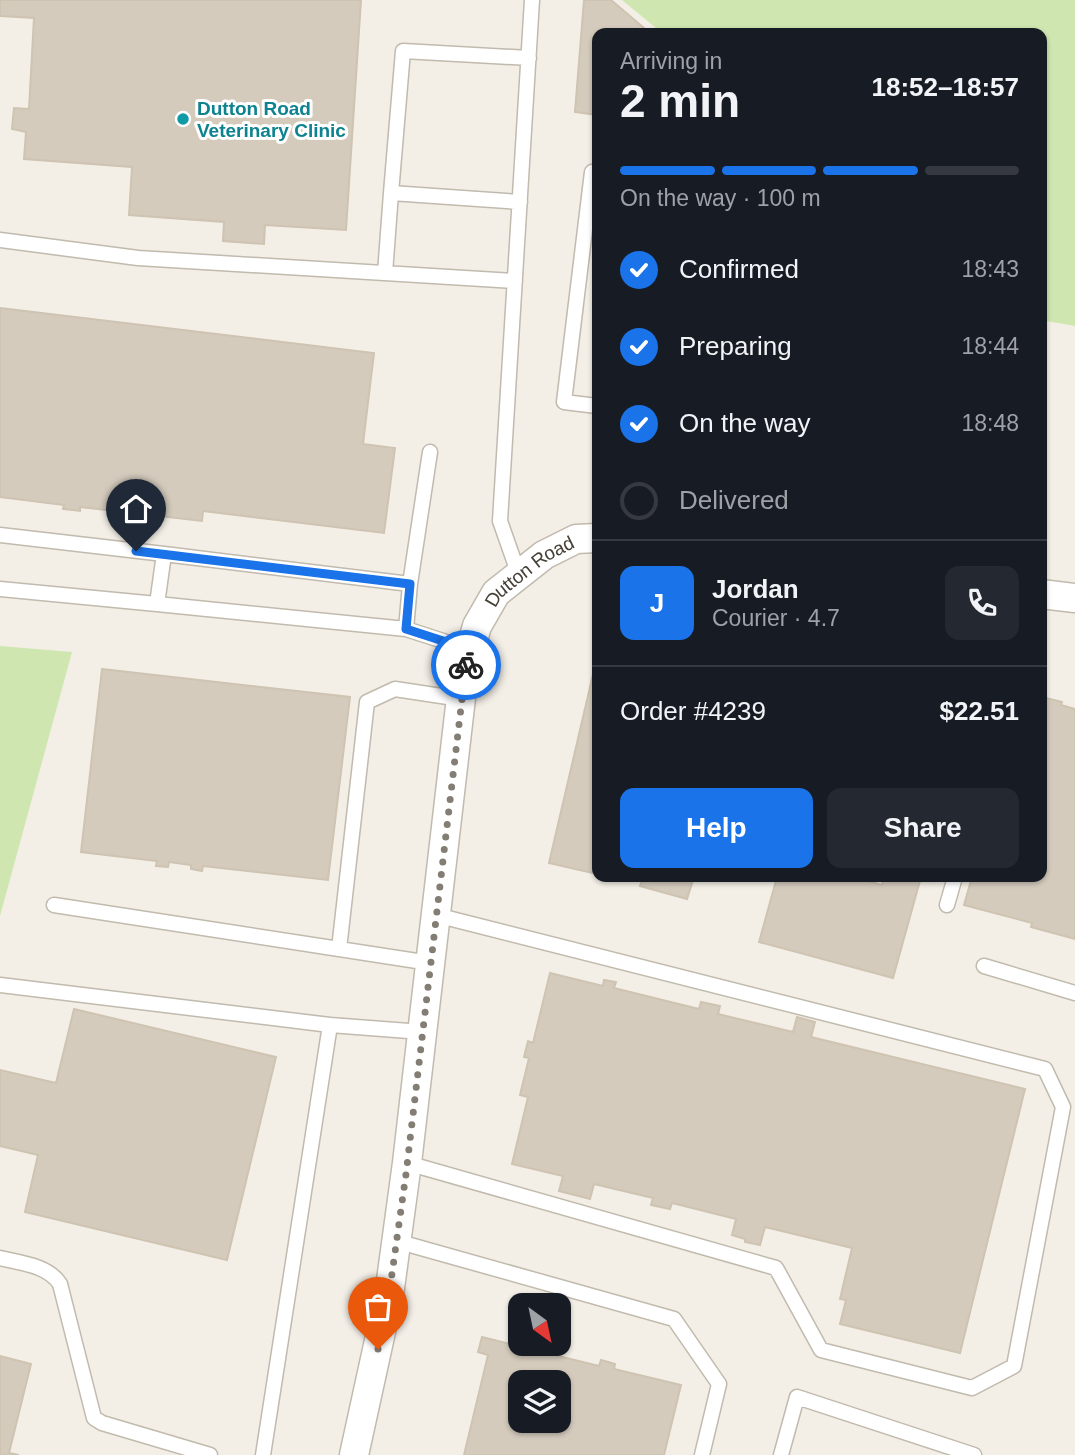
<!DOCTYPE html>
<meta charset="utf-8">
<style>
body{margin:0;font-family:Helvetica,sans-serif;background:#242831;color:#f1f3f6;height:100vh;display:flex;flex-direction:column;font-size:26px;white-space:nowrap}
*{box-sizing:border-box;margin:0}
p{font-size:23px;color:#9ea1a6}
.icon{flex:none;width:38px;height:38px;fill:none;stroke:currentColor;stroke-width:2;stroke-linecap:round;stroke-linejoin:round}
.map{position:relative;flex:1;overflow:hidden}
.sheet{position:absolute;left:592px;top:28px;width:455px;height:854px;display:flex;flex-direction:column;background:#171b24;border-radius:14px;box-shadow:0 2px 5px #0004}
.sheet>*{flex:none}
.needle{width:46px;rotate:147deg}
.fabs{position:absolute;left:508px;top:1293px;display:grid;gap:14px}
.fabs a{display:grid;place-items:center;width:63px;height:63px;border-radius:14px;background:#171b24;box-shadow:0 2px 5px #0004;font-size:35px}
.pin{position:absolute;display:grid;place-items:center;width:60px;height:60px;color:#fff;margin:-72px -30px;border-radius:50% 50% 50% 0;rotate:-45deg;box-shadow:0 0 7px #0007}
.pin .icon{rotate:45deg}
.courier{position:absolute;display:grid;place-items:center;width:70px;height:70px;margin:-35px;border:5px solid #1a73e8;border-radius:50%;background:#fff;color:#222;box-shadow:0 2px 9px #0007}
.overview em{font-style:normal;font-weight:600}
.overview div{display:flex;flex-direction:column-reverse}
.overview{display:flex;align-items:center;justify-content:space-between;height:119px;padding:0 28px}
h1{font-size:46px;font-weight:600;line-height:52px}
.bar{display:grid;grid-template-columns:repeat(4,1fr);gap:10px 7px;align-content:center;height:84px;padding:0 28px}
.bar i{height:9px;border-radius:5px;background:#363941}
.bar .active{background:#1a73e8}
.bar p{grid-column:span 4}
.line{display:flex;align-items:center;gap:18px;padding:0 28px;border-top:2px solid #363941}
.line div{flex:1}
.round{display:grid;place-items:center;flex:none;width:74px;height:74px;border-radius:14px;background:#242831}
ol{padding:0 28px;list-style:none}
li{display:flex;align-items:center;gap:21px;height:77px}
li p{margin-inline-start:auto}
li .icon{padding:7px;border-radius:50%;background:#1a73e8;color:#fff;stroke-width:4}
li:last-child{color:#9ea1a6}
li i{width:38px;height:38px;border:4px solid #363941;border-radius:50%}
.button{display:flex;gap:14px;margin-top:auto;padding:14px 28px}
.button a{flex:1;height:80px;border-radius:14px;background:#1a73e8;color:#fff;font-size:28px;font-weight:600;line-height:80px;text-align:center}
.button a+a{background:#242831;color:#f1f3f6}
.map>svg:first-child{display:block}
.green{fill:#cfe6b1}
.building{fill:#d4cbbd;stroke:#cfc3b1;stroke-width:2;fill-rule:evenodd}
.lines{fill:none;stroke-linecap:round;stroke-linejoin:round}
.service-casing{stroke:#c1baad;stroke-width:17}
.minor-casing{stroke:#c1baad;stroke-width:31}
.service{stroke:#fff;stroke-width:14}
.minor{stroke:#fff;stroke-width:28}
.done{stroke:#837d74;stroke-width:7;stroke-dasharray:0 12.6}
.route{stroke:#1a73e8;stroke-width:9}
.culture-dot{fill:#0f9aa8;stroke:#fff;stroke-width:2.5}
.labels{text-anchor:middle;stroke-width:6;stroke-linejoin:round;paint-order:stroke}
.culture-label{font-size:19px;font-weight:bold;fill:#0d838f;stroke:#fff;text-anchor:start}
.street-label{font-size:19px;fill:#464036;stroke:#fff}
</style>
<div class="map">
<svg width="1075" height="1455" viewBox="0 0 1075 1455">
<rect width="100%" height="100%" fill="#f3efe7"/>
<path class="green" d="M622,0H1075V326L1041,320V33H662Z
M0,646L72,652L0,916Z"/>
<path class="building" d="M0,0H361L346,230L265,225L264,244L223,241L224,222L129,215L132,167L24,159L26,132L12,129L14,108L29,109L34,18L0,16Z
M584,0H611L650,33H597V115L575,112Z
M0,308L374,353L363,444L395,448L384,533L203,511L202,521L80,507V511L63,509L64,505L0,497Z
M597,657V874L549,863Z
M102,669L350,697L328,880L203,866L202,871L191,869V865L169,862L168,867L156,866L157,861L81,852Z
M1042,697L1062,702L1061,705L1075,709V939L1031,927L1032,923L964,905L972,877H1041Z
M643,877H694L687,899L640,886Z
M777,877H852L882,885L884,877H921L893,978L759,942Z
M550,973L603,986L604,980L616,982L614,988L699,1009L701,1002L720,1006L718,1014L793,1032L797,1017L815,1022L811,1037L1025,1089L960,1353L840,1324L846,1300L840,1299L852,1248L765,1227L760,1245L745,1242V1239L732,1235L736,1219L672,1203L670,1209L651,1205L653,1198L594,1184L590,1199L559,1191L563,1176L512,1164L528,1097L520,1095L529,1058L524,1057L528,1041L533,1043Z
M74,1009L276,1057L227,1260L25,1212L38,1155L0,1146V1070L56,1083Z
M482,1337L599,1366L601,1360L615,1364L614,1369L681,1385L664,1455H464L488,1355L478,1352ZM520,1382H558V1421H520Z
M0,1356L31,1364L9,1453L19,1455H0Z"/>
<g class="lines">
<g class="service-casing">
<path id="service" d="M597,173L592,172L564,402L597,406
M520,202L391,193L403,51L529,58
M0,240L138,258L515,281
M385,273L391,193
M0,535L164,554
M519,575L500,521L532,0
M410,584L430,452
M0,589L157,604
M406,629L410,584L164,554L157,604L406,629L471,650
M54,905L430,963
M947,905L955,877
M339,949L367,702L395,689L461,699
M984,966L1075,993
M0,985L330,1025
M407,1163L776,1268L821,1350L972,1388L1014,1366L1063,1107L1045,1069L436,915
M396,1241L674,1319L719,1384L702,1455
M0,1258C20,1263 48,1265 60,1284L94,1418L102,1423L210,1455
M263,1455L330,1025L422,1032
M781,1455L797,1397L974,1455"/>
</g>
<g class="minor-casing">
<g id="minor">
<path d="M1041,594L1075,598"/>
<path id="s1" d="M354,1455L389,1295L407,1163L464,672L477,626L496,593L544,555L576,539L597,538"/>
</g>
</g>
<use href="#service" class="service"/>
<use href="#minor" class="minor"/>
</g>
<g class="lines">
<path class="done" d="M378,1349L389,1295L406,1174L466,665"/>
<path class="route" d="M136,551L410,584L406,629L471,650L466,665"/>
</g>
<circle class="culture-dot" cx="183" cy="119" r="7"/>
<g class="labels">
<g class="culture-label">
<text x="197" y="115">Dutton Road<tspan x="197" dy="22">Veterinary Clinic</tspan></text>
</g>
<g class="street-label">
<text dy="7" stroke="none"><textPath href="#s1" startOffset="917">Dutton Road</textPath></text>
</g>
</g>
</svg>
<div class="fabs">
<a><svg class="needle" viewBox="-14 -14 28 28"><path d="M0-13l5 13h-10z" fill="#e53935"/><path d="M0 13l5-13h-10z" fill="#9ea1a6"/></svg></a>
<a><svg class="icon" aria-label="layers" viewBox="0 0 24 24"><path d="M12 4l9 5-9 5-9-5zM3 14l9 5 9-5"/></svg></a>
</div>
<div class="pin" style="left:378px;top:1349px;background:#ea580c"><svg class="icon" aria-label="bag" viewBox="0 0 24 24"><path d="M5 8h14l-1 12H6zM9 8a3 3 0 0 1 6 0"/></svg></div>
<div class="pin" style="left:136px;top:551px;background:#1f2937"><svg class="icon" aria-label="home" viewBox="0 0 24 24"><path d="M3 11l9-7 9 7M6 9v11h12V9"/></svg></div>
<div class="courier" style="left:466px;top:665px"><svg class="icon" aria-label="bike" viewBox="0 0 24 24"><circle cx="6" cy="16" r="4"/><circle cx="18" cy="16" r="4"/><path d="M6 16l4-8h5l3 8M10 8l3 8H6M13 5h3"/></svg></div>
<section class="sheet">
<div class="overview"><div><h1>2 min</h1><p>Arriving in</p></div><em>18:52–18:57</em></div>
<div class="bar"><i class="active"></i><i class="active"></i><i class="active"></i><i></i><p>On the way · 100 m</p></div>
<ol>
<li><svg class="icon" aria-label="check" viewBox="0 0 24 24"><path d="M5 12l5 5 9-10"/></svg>Confirmed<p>18:43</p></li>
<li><svg class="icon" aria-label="check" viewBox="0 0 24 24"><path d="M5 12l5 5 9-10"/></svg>Preparing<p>18:44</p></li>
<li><svg class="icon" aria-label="check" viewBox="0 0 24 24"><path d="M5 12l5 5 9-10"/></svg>On the way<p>18:48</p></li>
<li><i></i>Delivered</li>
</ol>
<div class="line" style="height:126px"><b class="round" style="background:#1a73e8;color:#fff">J</b><div><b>Jordan</b><p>Courier · 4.7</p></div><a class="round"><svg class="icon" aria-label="phone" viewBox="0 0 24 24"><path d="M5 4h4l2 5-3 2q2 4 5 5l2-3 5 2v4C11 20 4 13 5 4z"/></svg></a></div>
<div class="line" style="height:91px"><div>Order #4239</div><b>$22.51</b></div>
<div class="button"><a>Help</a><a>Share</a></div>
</section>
</div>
